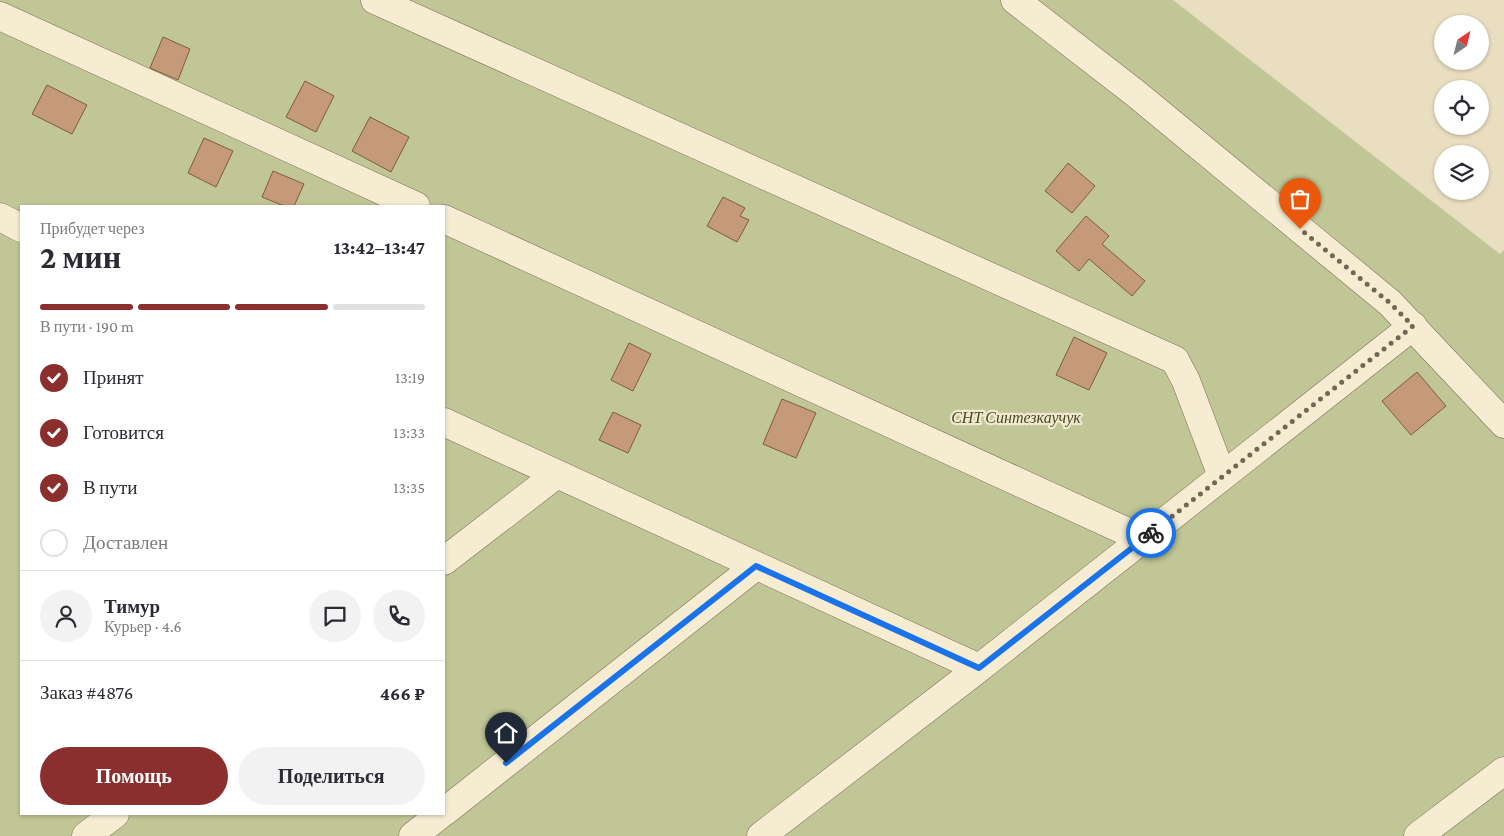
<!DOCTYPE html>
<html lang="ru">
<meta charset="utf-8">
<style>
body{margin:0;font-family:"Crimson Pro",serif;background:#f2f2f3;color:#2b2b33;height:100vh;display:flex;flex-direction:column;font-size:19px;white-space:nowrap}
*{box-sizing:border-box;margin:0}
p{font-size:16px;color:#7c7c81}
.icon{flex:none;width:28px;height:28px;fill:none;stroke:currentColor;stroke-width:2;stroke-linecap:round;stroke-linejoin:round}
.map{position:relative;flex:1;overflow:hidden}
.details{position:absolute;left:20px;top:205px;width:425px;height:610px;display:flex;flex-direction:column;background:#fff;border-radius:0px;box-shadow:0 1px 4px #0004}
.details>*{flex:none}
.needle{width:32px;rotate:35deg}
.controls{position:absolute;left:1434px;top:15px;display:grid;gap:10px}
.controls a{display:grid;place-items:center;width:55px;height:55px;border-radius:50%;background:#fff;box-shadow:0 1px 4px #0004;font-size:25px}
.pin{position:absolute;display:grid;place-items:center;width:42px;height:42px;color:#fff;margin:-51px -21px;border-radius:50% 50% 50% 0;rotate:-45deg;box-shadow:0 0 5px #0007}
.pin .icon{rotate:45deg}
.courier{position:absolute;display:grid;place-items:center;width:50px;height:50px;margin:-25px;border:4px solid #1a73e8;border-radius:50%;background:#fff;color:#222;box-shadow:0 1px 6px #0007}
.head em{font-style:normal;font-weight:700}
.head div{display:flex;flex-direction:column-reverse}
.head{display:flex;align-items:center;justify-content:space-between;height:85px;padding:0 20px}
h1{font-size:32px;font-weight:700;line-height:38px}
.bar{display:grid;grid-template-columns:repeat(4,1fr);gap:8px 5px;align-content:center;height:60px;padding:0 20px}
.bar i{height:6px;border-radius:4px;background:#e1e1e2}
.bar .current{background:#8b2f2e}
.bar p{grid-column:span 4}
.line{display:flex;align-items:center;gap:12px;padding:0 20px;border-top:1px solid #e1e1e2}
.line div{flex:1}
.round{display:grid;place-items:center;flex:none;width:52px;height:52px;border-radius:26px;background:#f2f2f3}
ol{padding:0 20px;list-style:none}
li{display:flex;align-items:center;gap:15px;height:55px}
li p{margin-inline-start:auto}
li .icon{padding:5px;border-radius:50%;background:#8b2f2e;color:#fff;stroke-width:4}
li:last-child{color:#7c7c81}
li i{width:28px;height:28px;border:2px solid #e1e1e2;border-radius:50%}
.button{display:flex;gap:10px;margin-top:auto;padding:10px 20px}
.button a{flex:1;height:58px;border-radius:30px;background:#8b2f2e;color:#fff;font-size:20px;font-weight:700;line-height:58px;text-align:center}
.button a+a{background:#f2f2f3;color:#2b2b33}
.map>svg:first-child{display:block}
.green{fill:#c0c695;fill-rule:evenodd}
.building{fill:#c59a78;stroke:#7e5b41}
.lines{fill:none;stroke-linecap:round;stroke-linejoin:round}
.minor-casing{stroke:#816f59;stroke-width:29}
.minor{stroke:#f5ecd2;stroke-width:28}
.done{stroke:#726756;stroke-width:5;stroke-dasharray:0 9}
.route{stroke:#1a73e8;stroke-width:6}
.labels{text-anchor:middle;stroke-width:4.5;stroke-linejoin:round;paint-order:stroke}
.park-label{font-size:16px;font-style:italic;fill:#424d25;stroke:#f2e8cf}
</style>
<div class="map">
<svg width="1504" height="836" viewBox="0 0 1504 836">
<rect width="100%" height="100%" fill="#eadec0"/>
<path class="green" d="M0,0H1173L1500,254L1504,250V836H0ZM21,206H444V814H21Z"/>
<path class="building" d="M163,37L190,49L178,80L150,68Z
M305,81L334,96L316,132L286,117Z
M47,85L87,105L72,134L32,114Z
M370,117L409,137L391,172L352,151Z
M204,138L233,151L216,187L188,173Z
M1068,163L1095,186L1072,213L1045,191Z
M273,171L304,184L294,206H284L262,197Z
M723,197L745,208L740,216L749,220L737,242L707,226Z
M1086,216L1109,236L1102,244L1145,281L1132,296L1089,259L1079,271L1056,251Z
M1074,337L1107,353L1089,390L1056,375Z
M629,343L651,354L633,391L611,380Z
M1417,372L1446,406L1411,435L1382,401Z
M782,399L816,413L796,458L763,444Z
M613,412L641,425L628,453L599,440Z"/>
<g class="lines">
<g class="minor-casing">
<path id="minor" d="M375,0L1175,360L1186,381L1222,476
M1015,0L1135,93L1390,303L1504,424
M0,16L416,206
M0,217L21,228
M444,219L1143,539
M444,422L979,668
M444,561L557,474
M444,812L756,566
M86,836L115,814
M413,836L441,814
M761,836L969,676L1413,326
M1418,836L1504,771"/>
</g>
<use href="#minor" class="minor"/>
</g>
<g class="lines">
<path class="done" d="M1151,533L1413,326L1390,303L1300,229"/>
<path class="route" d="M506,763L756,566L979,668L1151,533"/>
</g>
<g class="labels">
<g class="park-label">
<text x="1016" y="423">СНТ Синтезкаучук</text>
</g>
</g>
</svg>
<div class="controls">
<a><svg class="needle" viewBox="-14 -14 28 28"><path d="M0-13l5 13h-10z" fill="#e53935"/><path d="M0 13l5-13h-10z" fill="#7c7c81"/></svg></a>
<a><svg class="icon" aria-label="locate" viewBox="0 0 24 24"><circle cx="12" cy="12" r="6"/><path d="M12 2v4M12 18v4M2 12h4M18 12h4"/></svg></a>
<a><svg class="icon" aria-label="layers" viewBox="0 0 24 24"><path d="M12 4l9 5-9 5-9-5zM3 14l9 5 9-5"/></svg></a>
</div>
<div class="pin" style="left:1300px;top:229px;background:#ea580c"><svg class="icon" aria-label="bag" viewBox="0 0 24 24"><path d="M5 8h14l-1 12H6zM9 8a3 3 0 0 1 6 0"/></svg></div>
<div class="pin" style="left:506px;top:763px;background:#1f2937"><svg class="icon" aria-label="home" viewBox="0 0 24 24"><path d="M3 11l9-7 9 7M6 9v11h12V9"/></svg></div>
<div class="courier" style="left:1151px;top:533px"><svg class="icon" aria-label="bike" viewBox="0 0 24 24"><circle cx="6" cy="16" r="4"/><circle cx="18" cy="16" r="4"/><path d="M6 16l4-8h5l3 8M10 8l3 8H6M13 5h3"/></svg></div>
<section class="details">
<div class="head"><div><h1>2 мин</h1><p>Прибудет через</p></div><em>13:42–13:47</em></div>
<div class="bar"><i class="current"></i><i class="current"></i><i class="current"></i><i></i><p>В пути · 190 m</p></div>
<ol>
<li><svg class="icon" aria-label="check" viewBox="0 0 24 24"><path d="M5 12l5 5 9-10"/></svg>Принят<p>13:19</p></li>
<li><svg class="icon" aria-label="check" viewBox="0 0 24 24"><path d="M5 12l5 5 9-10"/></svg>Готовится<p>13:33</p></li>
<li><svg class="icon" aria-label="check" viewBox="0 0 24 24"><path d="M5 12l5 5 9-10"/></svg>В пути<p>13:35</p></li>
<li><i></i>Доставлен</li>
</ol>
<div class="line" style="height:90px"><a class="round"><svg class="icon" aria-label="person" viewBox="0 0 24 24"><circle cx="12" cy="8" r="4"/><path d="M4 21q1-7 8-7t8 7"/></svg></a><div><b>Тимур</b><p>Курьер · 4.6</p></div><a class="round"><svg class="icon" aria-label="chat" viewBox="0 0 24 24"><path d="M4 5h16v11H9l-5 4z"/></svg></a><a class="round"><svg class="icon" aria-label="phone" viewBox="0 0 24 24"><path d="M5 4h4l2 5-3 2q2 4 5 5l2-3 5 2v4C11 20 4 13 5 4z"/></svg></a></div>
<div class="line" style="height:65px"><div>Заказ #4876</div><b>466 ₽</b></div>
<div class="button"><a>Помощь</a><a>Поделиться</a></div>
</section>
</div>
